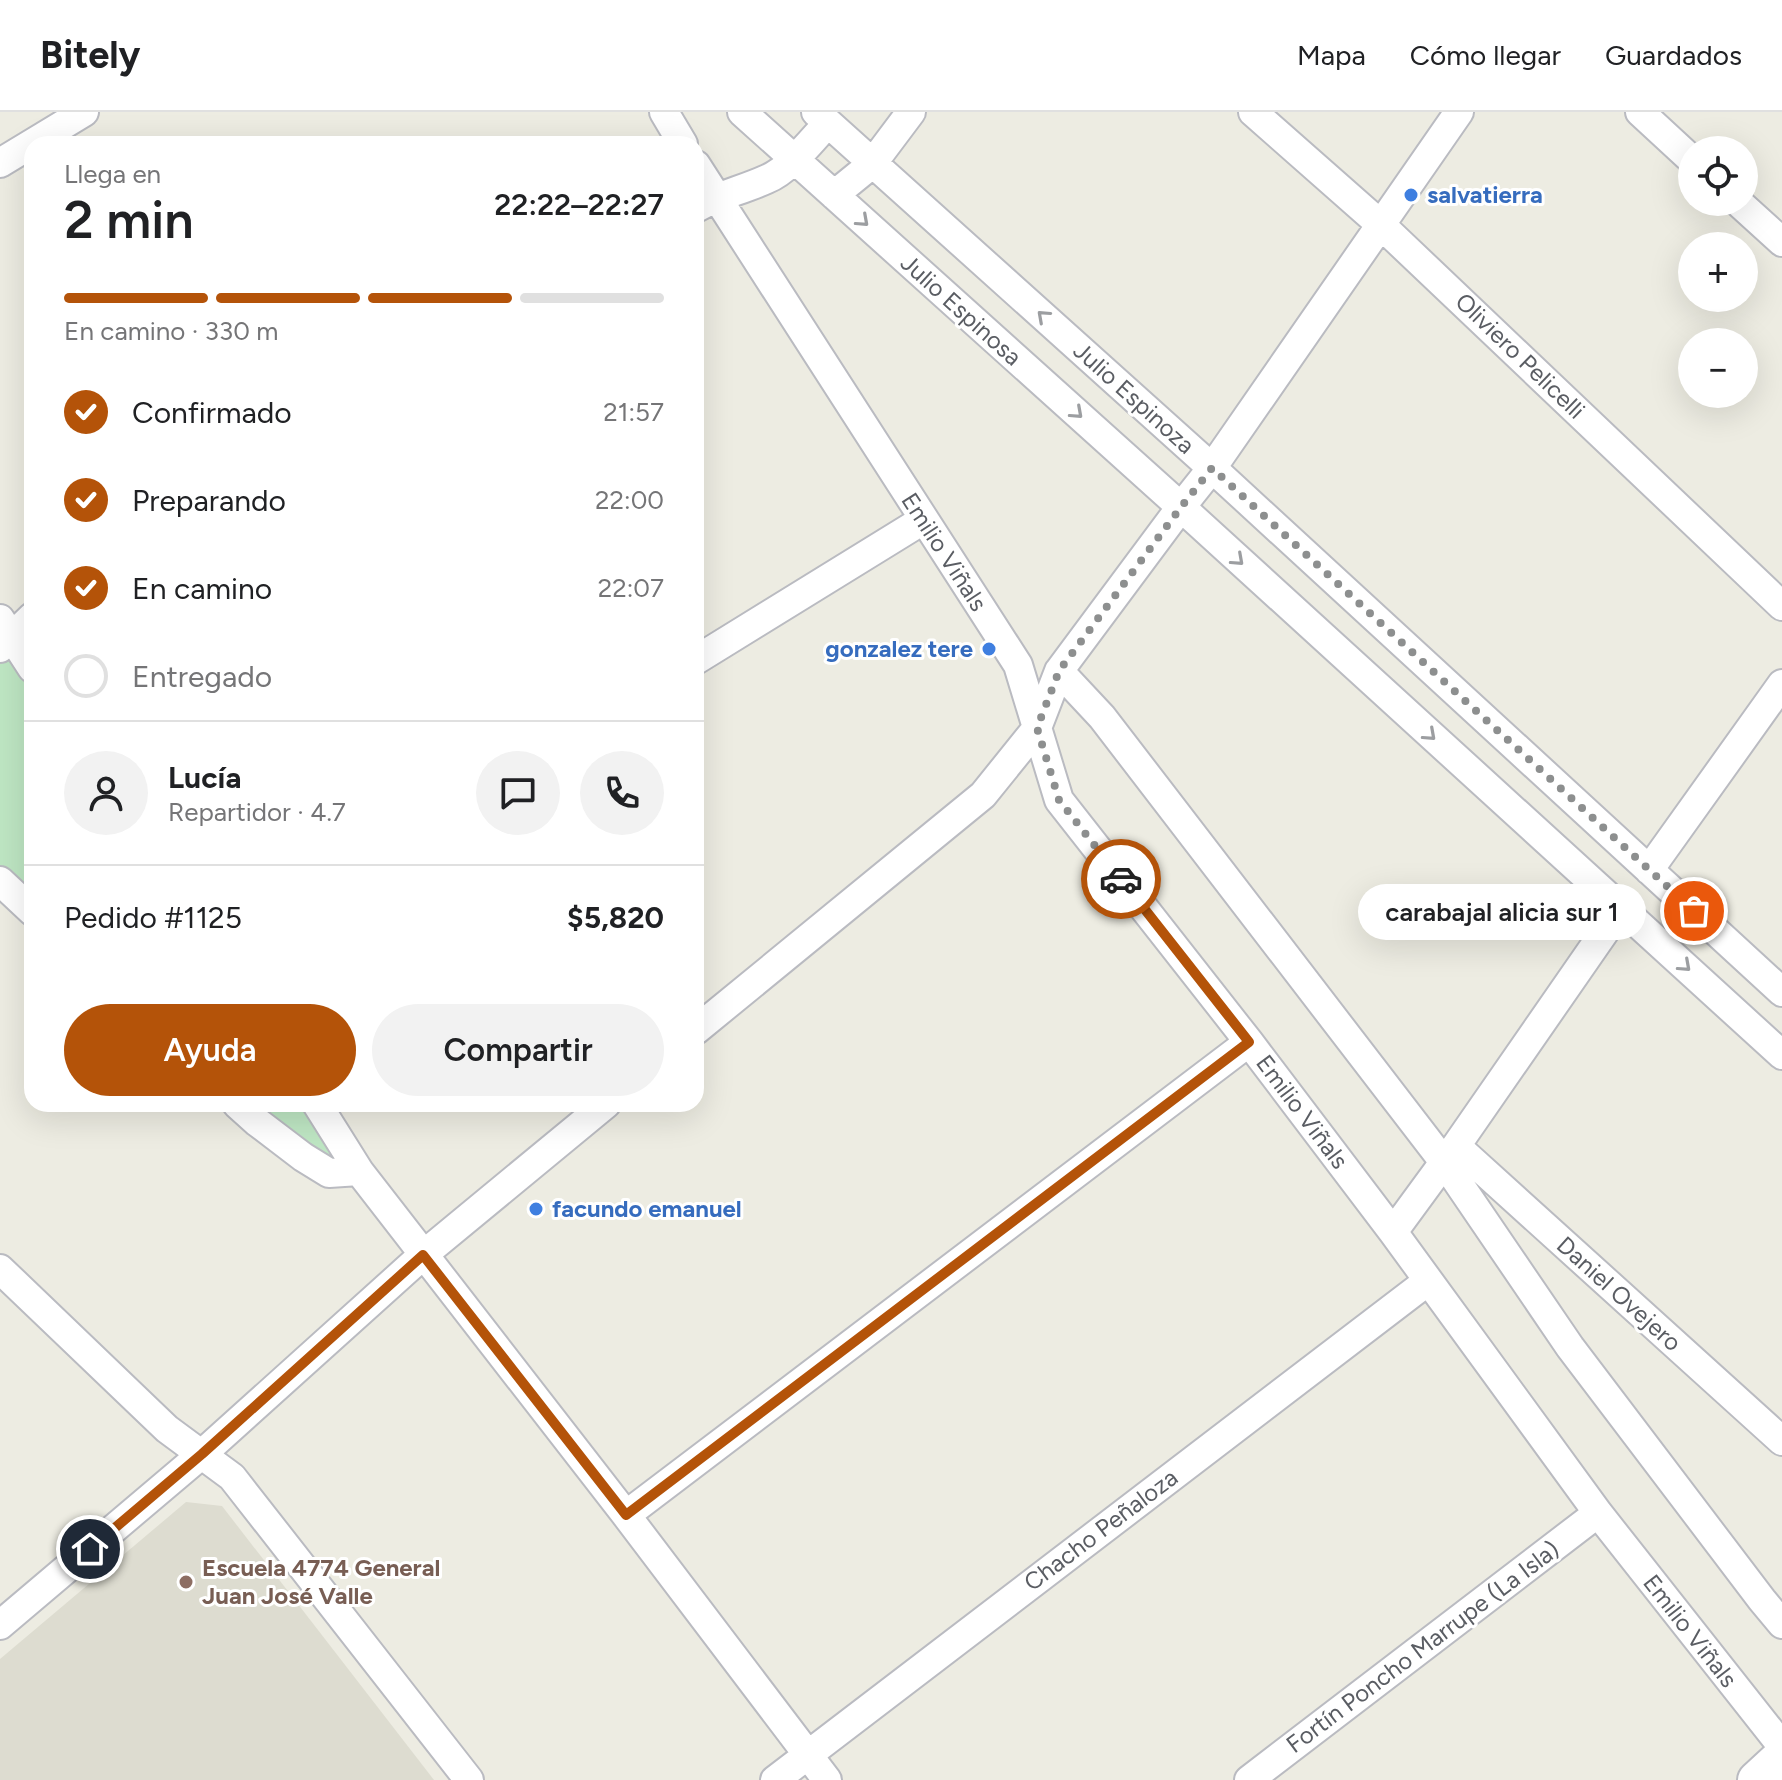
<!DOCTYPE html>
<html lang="es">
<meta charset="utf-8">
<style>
body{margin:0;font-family:Figtree,sans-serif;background:#f2f2f2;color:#202124;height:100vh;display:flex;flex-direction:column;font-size:30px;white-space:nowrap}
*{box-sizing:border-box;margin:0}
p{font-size:26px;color:#757577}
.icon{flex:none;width:44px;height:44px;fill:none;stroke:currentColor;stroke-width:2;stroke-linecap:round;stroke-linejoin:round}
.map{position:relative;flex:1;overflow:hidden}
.panel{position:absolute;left:24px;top:24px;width:680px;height:976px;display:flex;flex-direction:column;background:#fff;border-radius:24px;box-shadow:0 8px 32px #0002}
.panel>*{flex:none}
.fabs{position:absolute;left:1678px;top:24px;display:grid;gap:16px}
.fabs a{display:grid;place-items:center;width:80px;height:80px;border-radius:50%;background:#fff;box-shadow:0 8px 32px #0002;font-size:40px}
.pin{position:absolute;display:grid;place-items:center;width:68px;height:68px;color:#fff;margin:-34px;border:4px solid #fff;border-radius:50%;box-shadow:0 2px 8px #0007}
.courier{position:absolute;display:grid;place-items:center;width:80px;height:80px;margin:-40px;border:6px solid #b45309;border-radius:50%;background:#fff;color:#222;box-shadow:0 2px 10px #0007}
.bubble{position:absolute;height:56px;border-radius:28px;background:#fff;box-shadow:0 8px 32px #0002;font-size:26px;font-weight:600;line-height:56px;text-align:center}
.headline em{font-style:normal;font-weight:600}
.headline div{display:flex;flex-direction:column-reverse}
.headline{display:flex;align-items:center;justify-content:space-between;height:136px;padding:0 40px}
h1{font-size:52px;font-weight:600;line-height:60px}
.bar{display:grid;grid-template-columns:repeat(4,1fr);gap:12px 8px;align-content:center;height:96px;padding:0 40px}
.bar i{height:10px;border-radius:6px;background:#e0e0e0}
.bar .selected{background:#b45309}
.bar p{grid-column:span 4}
.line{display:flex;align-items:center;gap:20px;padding:0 40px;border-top:2px solid #e0e0e0}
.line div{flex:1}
.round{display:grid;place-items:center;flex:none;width:84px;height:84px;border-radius:42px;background:#f2f2f2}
ol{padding:0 40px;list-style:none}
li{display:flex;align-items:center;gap:24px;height:88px}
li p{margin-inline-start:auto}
li .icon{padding:8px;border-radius:50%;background:#b45309;color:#fff;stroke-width:4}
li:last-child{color:#757577}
li i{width:44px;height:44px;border:4px solid #e0e0e0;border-radius:50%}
.action{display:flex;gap:16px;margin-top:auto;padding:16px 40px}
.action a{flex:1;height:92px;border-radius:48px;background:#b45309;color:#fff;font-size:32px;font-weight:600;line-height:92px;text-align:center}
.action a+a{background:#f2f2f2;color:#202124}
header{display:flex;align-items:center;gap:48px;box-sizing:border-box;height:112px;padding:0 40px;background:#fff;border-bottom:2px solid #e0e0e0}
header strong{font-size:38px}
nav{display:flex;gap:44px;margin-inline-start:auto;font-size:28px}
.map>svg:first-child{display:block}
.education{fill:#dddcd0}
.green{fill:#bee6c3}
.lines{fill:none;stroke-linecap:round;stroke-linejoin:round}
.minor-casing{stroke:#babbc1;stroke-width:32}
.tertiary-casing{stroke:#babbc1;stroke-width:40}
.minor{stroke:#fff;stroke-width:28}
.tertiary{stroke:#fff;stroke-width:36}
.oneway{stroke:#9c9ea1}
.done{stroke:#8d8f8f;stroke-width:8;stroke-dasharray:0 14.4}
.route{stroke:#b45309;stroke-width:10}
.shop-dot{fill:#3f7fe0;stroke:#fff;stroke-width:3}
.education-dot{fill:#8d6e63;stroke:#fff;stroke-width:3}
.labels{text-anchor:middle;stroke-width:6;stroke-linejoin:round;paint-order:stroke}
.shop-label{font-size:24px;font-weight:bold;fill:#366cbe;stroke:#fff;text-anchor:start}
.street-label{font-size:24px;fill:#5a5d63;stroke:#fff}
.education-label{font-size:24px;font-weight:bold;fill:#785e54;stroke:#fff;text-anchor:start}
</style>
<header>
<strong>Bitely</strong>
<nav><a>Mapa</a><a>Cómo llegar</a><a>Guardados</a></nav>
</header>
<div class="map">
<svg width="1782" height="1668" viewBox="0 0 1782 1668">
<rect width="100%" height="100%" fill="#edece2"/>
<path class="education" d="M186,1390L222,1394L434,1668H0V1547Z"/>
<path class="green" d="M0,536L32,557V796L0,767Z
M245,992H316L359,1059L303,1045Z"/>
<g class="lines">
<g class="minor-casing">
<path id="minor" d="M664,0L683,32
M742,0L1181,395L1782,943
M816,0L1212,356L1782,880
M1253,0L1380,112L1782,494
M1640,0L1692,48
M0,51L84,0
M696,53L1018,553L1059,688L1249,930L1393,1120L1598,1401L1782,1634
M834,83L872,52L911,0
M1738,90L1782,130
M696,96C719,83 743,78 767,67C789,58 811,29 828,11
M0,507L32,556
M0,536L32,505
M696,548L923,408
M1059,559L1102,605L1444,1050L1570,1235L1762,1488L1782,1512
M1649,758L1782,572
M0,769L32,799
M696,918L983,683L1037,616L1059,559L1181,395L1212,356L1459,0
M237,992L257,1010L303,1045L329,1061L359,1059
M317,992L359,1059L626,1403L827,1668
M1456,1034L1782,1329
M1393,1120L1456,1034L1621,796
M0,1157L167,1317L232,1365L469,1668
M626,1403L1249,930
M0,1513L202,1342L423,1143L606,992
M775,1668L1428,1169
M1249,1668L1598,1401"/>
</g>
<g class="tertiary-casing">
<path id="tertiary" d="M1756,1668L1782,1644"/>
</g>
<use href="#minor" class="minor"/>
<use href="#tertiary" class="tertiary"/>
</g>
<defs><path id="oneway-chevron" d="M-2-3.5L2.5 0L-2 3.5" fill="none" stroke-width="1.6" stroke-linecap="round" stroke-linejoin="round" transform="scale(2)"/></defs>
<g class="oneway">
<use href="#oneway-chevron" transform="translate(863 109) rotate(42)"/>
<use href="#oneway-chevron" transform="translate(1043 204) rotate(-138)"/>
<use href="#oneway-chevron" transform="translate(1077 301) rotate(42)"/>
<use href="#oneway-chevron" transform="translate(1238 448) rotate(42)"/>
<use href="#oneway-chevron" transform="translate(1430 623) rotate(42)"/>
<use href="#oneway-chevron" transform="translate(1685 854) rotate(42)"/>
</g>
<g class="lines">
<path class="done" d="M1121,767L1059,688L1037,616L1059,559L1181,395L1212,356L1694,799"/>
<path class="route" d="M90,1437L202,1342L423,1143L626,1403L1249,930L1121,767"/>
</g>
<g class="shop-dot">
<circle cx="1411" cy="83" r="8"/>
<circle cx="989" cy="537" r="8"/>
<circle cx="536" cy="1097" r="8"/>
</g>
<circle class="education-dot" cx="186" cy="1470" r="8"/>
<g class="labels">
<g class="shop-label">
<text x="1427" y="91">salvatierra</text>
<text x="973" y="545" text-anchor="end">gonzalez tere</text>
<text x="552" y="1105">facundo emanuel</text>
</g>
<g class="street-label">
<text transform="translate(961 198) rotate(42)" y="8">Julio Espinosa</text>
<text transform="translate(1520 244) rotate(44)" y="8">Oliviero Pelicelli</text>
<text transform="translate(1134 286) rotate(42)" y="8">Julio Espinoza</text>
<text transform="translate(944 440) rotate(57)" y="8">Emilio Viñals</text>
<text transform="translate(1302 1000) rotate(53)" y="8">Emilio Viñals</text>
<text transform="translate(1619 1182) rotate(42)" y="8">Daniel Ovejero</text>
<text transform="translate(1101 1418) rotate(-37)" y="8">Chacho Peñaloza</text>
<text transform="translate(1690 1519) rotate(52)" y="8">Emilio Viñals</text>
<text transform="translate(1423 1535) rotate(-37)" y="8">Fortín Poncho Marrupe (La Isla)</text>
</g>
<g class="education-label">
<text x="202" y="1464">Escuela 4774 General<tspan x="202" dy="28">Juan José Valle</tspan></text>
</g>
</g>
</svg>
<div class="fabs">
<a><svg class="icon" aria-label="locate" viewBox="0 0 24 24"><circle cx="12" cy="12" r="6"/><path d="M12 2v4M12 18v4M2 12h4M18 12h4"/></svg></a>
<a>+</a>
<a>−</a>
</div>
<div class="pin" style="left:1694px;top:799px;background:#ea580c"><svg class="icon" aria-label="bag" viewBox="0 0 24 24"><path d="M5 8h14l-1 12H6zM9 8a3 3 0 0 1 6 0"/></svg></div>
<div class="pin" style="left:90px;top:1437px;background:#1f2937"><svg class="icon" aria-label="home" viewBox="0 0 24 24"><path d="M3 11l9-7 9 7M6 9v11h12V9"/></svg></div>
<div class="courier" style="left:1121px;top:767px"><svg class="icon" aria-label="car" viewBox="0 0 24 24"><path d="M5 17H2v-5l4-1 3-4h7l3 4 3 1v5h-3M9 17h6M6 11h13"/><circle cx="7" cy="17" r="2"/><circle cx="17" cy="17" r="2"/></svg></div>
<div class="bubble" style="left:1358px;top:772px;width:288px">carabajal alicia sur 1</div>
<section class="panel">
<div class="headline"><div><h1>2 min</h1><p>Llega en</p></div><em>22:22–22:27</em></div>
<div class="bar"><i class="selected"></i><i class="selected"></i><i class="selected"></i><i></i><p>En camino · 330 m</p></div>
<ol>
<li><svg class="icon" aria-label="check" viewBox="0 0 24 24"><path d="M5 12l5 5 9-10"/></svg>Confirmado<p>21:57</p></li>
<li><svg class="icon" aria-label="check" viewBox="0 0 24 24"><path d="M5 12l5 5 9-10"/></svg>Preparando<p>22:00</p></li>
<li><svg class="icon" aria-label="check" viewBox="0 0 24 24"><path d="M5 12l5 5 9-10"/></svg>En camino<p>22:07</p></li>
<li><i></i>Entregado</li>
</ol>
<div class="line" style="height:144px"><a class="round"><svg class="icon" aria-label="person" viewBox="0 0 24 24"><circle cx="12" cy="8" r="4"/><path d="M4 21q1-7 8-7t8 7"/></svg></a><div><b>Lucía</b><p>Repartidor · 4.7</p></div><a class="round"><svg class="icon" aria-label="chat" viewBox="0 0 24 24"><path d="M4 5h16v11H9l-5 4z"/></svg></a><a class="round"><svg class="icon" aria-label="phone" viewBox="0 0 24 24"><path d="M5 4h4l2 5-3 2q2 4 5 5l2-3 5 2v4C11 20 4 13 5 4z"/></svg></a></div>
<div class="line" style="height:104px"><div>Pedido #1125</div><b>$5,820</b></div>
<div class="action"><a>Ayuda</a><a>Compartir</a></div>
</section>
</div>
